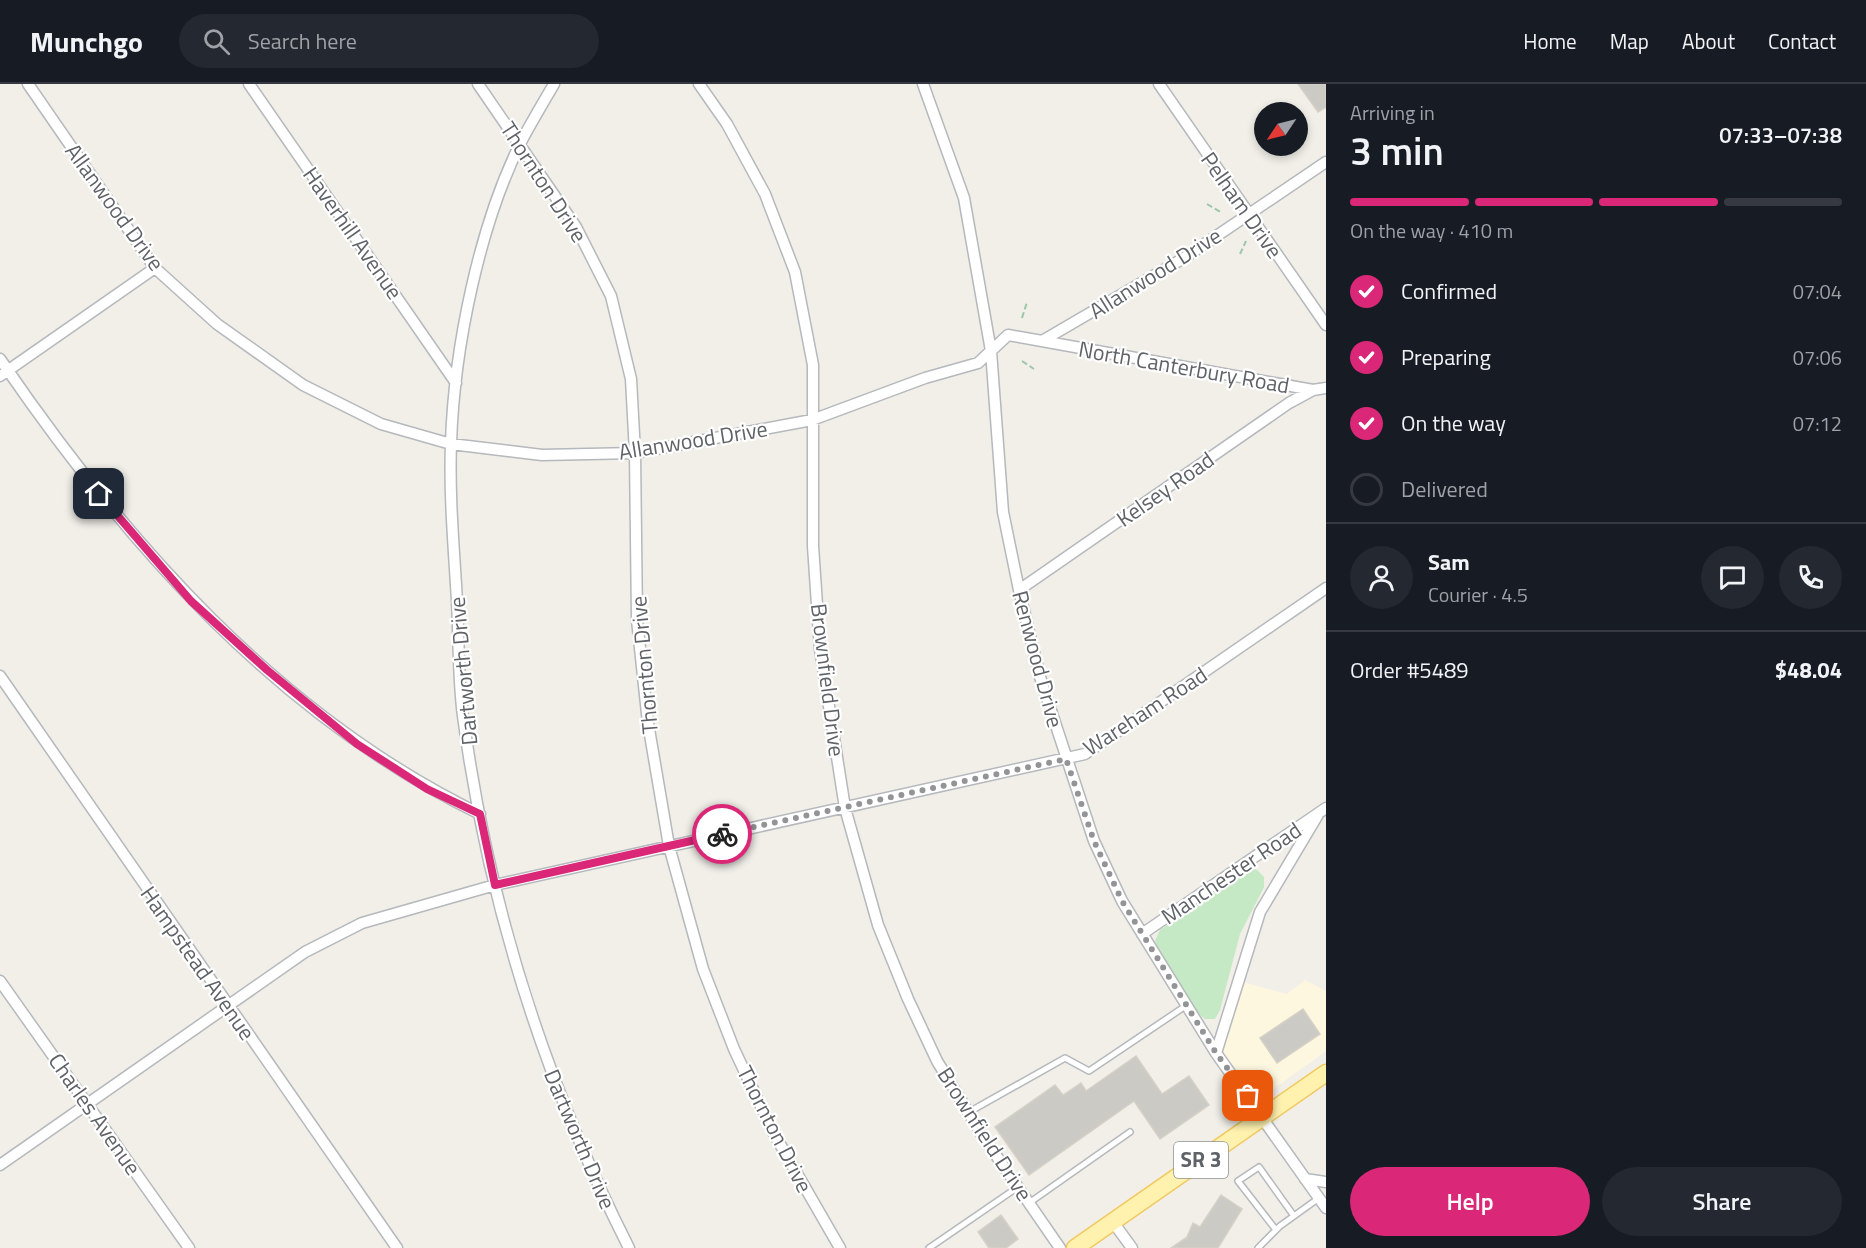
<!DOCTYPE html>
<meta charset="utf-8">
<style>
body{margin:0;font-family:"Titillium Web",sans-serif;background:#242831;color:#f1f3f6;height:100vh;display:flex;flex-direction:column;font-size:22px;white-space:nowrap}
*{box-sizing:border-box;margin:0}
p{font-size:20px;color:#9ea1a6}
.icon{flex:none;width:33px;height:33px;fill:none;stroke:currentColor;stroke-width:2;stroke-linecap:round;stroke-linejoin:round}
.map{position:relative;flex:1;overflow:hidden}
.drawer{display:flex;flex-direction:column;background:#171b24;width:540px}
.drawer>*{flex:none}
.needle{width:39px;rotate:235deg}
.tools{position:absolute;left:1254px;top:18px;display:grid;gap:12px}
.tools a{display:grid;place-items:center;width:54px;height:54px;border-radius:50%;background:#171b24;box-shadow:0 3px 9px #0003;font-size:30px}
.pin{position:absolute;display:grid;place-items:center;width:51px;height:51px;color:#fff;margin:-26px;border-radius:12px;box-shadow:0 3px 9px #0006}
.courier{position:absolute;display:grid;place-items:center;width:60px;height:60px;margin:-30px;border:4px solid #db2777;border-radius:50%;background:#fff;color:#222;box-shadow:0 2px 8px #0007}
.headline em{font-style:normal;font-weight:600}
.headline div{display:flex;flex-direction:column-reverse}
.headline{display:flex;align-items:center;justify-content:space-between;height:102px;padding:0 24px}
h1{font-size:39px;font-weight:600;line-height:45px}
.bar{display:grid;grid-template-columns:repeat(4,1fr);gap:9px 6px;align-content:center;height:72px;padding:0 24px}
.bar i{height:8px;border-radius:4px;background:#363941}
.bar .active{background:#db2777}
.bar p{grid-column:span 4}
.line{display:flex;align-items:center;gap:15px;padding:0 24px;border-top:2px solid #363941}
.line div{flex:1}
.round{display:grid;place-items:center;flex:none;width:63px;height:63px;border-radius:32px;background:#242831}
ol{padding:0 24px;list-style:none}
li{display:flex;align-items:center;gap:18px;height:66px}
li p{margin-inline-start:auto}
li .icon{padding:6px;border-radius:50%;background:#db2777;color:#fff;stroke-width:4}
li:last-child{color:#9ea1a6}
li i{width:33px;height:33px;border:3px solid #363941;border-radius:50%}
.primary-button{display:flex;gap:12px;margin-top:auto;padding:12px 24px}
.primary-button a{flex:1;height:69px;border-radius:36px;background:#db2777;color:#fff;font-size:24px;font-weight:600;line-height:69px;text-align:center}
.primary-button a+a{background:#242831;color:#f1f3f6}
header{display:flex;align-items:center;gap:36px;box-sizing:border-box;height:84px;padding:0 30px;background:#171b24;border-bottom:2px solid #363941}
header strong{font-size:28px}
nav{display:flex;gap:33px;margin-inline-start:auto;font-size:21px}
.search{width:420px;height:54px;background:#242831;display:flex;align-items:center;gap:15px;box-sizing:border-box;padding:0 21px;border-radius:33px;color:#9ea1a6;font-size:22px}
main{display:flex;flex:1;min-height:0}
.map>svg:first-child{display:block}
.commercial{fill:#fef7e0}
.green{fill:#c5e8c5}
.building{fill:#cccac5;stroke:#d6d1c6;stroke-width:1.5}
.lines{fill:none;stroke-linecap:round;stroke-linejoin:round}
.lane-casing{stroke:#b5b8bc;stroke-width:8}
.street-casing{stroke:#b5b8bc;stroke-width:13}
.primary-casing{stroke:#f2c960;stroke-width:19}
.path{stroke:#9cc7a9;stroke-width:2;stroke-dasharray:6 3;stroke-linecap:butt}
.lane{stroke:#fff;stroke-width:5}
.street{stroke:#fff;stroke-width:10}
.primary{stroke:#fff2af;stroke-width:16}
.done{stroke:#929495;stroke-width:6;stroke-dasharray:0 10.8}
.route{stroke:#db2777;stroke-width:8}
.labels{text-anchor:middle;stroke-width:4.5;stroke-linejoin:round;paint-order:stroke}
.shield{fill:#fff;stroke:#8f9295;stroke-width:1.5}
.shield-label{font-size:21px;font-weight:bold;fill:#5f6368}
.street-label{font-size:22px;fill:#5f6368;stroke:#fff}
</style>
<header>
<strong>Munchgo</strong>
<div class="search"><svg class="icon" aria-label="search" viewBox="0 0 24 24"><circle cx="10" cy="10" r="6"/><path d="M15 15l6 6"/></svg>Search here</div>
<nav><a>Home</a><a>Map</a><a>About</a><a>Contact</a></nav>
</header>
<main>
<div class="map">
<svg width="1326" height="1164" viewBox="0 0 1326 1164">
<rect width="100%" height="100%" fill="#f1efe8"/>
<path class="commercial" d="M1305,896L1326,907V967L1257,1017L1223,968L1242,898L1287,910Z"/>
<path class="green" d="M1255,784L1264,793V803L1240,850L1220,926L1215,935H1205C1183,918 1165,883 1155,857L1160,846L1248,786Z"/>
<path class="building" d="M1298,0H1326V23L1318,28Z
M1303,925L1320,950L1277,979L1260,954Z
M1136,972L1162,1010L1189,992L1209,1021L1160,1055L1134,1017L1029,1091L995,1043L1055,1001L1063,1011L1081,999L1086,1007Z
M1221,1111L1242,1125L1218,1164H1171L1187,1153L1193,1139L1200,1143Z
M1001,1131L1018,1155L1006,1164H989L978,1148Z"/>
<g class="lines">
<g class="lane-casing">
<path id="lane" d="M969,1028L1065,974L1089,987L1187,921
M1029,1119L1130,1048
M1276,1146L1238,1097L1259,1083L1294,1132
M929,1164L1018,1103
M1258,1164L1280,1142L1319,1114"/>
</g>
<g class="street-casing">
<path id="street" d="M28,0L155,184L217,240L303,301L381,340L451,360L542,371L635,369L812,336L925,294L978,279L1008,251L1042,257L1184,174L1326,78
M249,0L456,299
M478,0L576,143L611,212L631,295L635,369L637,536L648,639L669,762L703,885L734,965L773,1048L840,1164
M554,0C543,19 531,39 521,58C479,142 454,265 451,359C449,411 454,465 457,517C459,555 458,595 463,632C488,819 544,996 629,1164
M699,0L727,40L765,110L795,188L813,281V462L820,565L845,724L878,841L908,915L937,977L984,1054L1060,1164
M923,0L964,114L991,267L1003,428L1019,506L1040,593L1094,757L1122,817L1216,969L1326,1124
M1159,0L1326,241
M1042,257L1313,306L1326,304
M0,275C125,458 278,632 480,730
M0,292L155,184
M1019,506L1289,319L1313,306
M0,592L397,1164
M1142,850L1326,724
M0,897L189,1164
M1216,969L1260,828L1319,729
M0,1081L305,868L362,839L495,801L1085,670L1326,504
M1305,1095L1326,1098
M1113,1138L1132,1164"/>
</g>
<g class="primary-casing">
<path id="primary" d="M1075,1164L1326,989"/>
</g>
<path class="path" d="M1207,120L1222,129
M1240,170L1246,157
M1022,234L1027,218
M1022,277L1034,285"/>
<use href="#lane" class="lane"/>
<use href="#street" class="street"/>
<use href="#primary" class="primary"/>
</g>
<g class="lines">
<path class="done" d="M722,750L1066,675L1094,757L1122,817L1216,969L1248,1012"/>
<path class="route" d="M99,410L191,517L267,586L357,660L427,705L480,730L495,801L722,750"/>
</g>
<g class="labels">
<rect class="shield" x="1174" y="1058" width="54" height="36" rx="4.5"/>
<g class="shield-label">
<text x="1201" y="1083">SR 3</text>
</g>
<g class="street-label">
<text transform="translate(544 98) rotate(57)" y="8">Thornton Drive</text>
<text transform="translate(1242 121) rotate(55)" y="8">Pelham Drive</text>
<text transform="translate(115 123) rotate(54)" y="8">Allanwood Drive</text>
<text transform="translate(353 149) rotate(55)" y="8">Haverhill Avenue</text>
<text transform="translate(1155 189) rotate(-32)" y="8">Allanwood Drive</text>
<text transform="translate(1184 283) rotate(10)" y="8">North Canterbury Road</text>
<text transform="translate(693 356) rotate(-9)" y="8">Allanwood Drive</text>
<text transform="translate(1165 405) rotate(-35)" y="8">Kelsey Road</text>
<text transform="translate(1038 575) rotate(75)" y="8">Renwood Drive</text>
<text transform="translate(644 581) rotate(-95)" y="8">Thornton Drive</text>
<text transform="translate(463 587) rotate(-95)" y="8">Dartworth Drive</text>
<text transform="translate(828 596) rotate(83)" y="8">Brownfield Drive</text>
<text transform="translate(1145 627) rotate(-33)" y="8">Wareham Road</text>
<text transform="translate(1231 789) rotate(-34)" y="8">Manchester Road</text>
<text transform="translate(198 879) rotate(55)" y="8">Hampstead Avenue</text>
<text transform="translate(95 1030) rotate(55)" y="8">Charles Avenue</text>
<text transform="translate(775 1045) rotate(63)" y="8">Thornton Drive</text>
<text transform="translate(985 1050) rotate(57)" y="8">Brownfield Drive</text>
<text transform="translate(580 1055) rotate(67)" y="8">Dartworth Drive</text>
</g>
</g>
</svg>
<div class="tools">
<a><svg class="needle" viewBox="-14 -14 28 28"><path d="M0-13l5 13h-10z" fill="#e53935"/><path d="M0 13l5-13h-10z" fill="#9ea1a6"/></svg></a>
</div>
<div class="pin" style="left:1248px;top:1012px;background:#ea580c"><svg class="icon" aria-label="bag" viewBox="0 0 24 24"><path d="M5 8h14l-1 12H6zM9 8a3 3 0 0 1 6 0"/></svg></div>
<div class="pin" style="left:99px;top:410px;background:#1f2937"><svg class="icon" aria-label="home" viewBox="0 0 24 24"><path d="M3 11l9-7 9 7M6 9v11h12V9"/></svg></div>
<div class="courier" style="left:722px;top:750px"><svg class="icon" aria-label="bike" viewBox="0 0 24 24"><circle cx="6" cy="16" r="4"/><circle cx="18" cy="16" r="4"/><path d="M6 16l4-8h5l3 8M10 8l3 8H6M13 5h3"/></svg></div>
</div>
<section class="drawer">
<div class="headline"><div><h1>3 min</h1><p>Arriving in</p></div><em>07:33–07:38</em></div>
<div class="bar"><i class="active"></i><i class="active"></i><i class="active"></i><i></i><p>On the way · 410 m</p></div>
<ol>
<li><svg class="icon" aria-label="check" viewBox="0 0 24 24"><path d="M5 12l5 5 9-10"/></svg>Confirmed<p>07:04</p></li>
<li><svg class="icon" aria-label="check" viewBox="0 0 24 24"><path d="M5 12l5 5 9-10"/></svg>Preparing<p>07:06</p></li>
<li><svg class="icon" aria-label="check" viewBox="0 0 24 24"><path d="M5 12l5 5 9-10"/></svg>On the way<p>07:12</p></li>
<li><i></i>Delivered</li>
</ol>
<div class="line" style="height:108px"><a class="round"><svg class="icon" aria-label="person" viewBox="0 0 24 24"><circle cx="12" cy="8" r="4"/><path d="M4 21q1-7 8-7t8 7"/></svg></a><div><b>Sam</b><p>Courier · 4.5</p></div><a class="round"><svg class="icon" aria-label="chat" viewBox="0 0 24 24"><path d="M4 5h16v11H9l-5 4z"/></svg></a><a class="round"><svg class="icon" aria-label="phone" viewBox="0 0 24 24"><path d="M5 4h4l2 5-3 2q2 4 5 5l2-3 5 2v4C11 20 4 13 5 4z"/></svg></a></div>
<div class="line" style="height:78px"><div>Order #5489</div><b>$48.04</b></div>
<div class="primary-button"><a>Help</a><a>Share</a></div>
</section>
</main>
